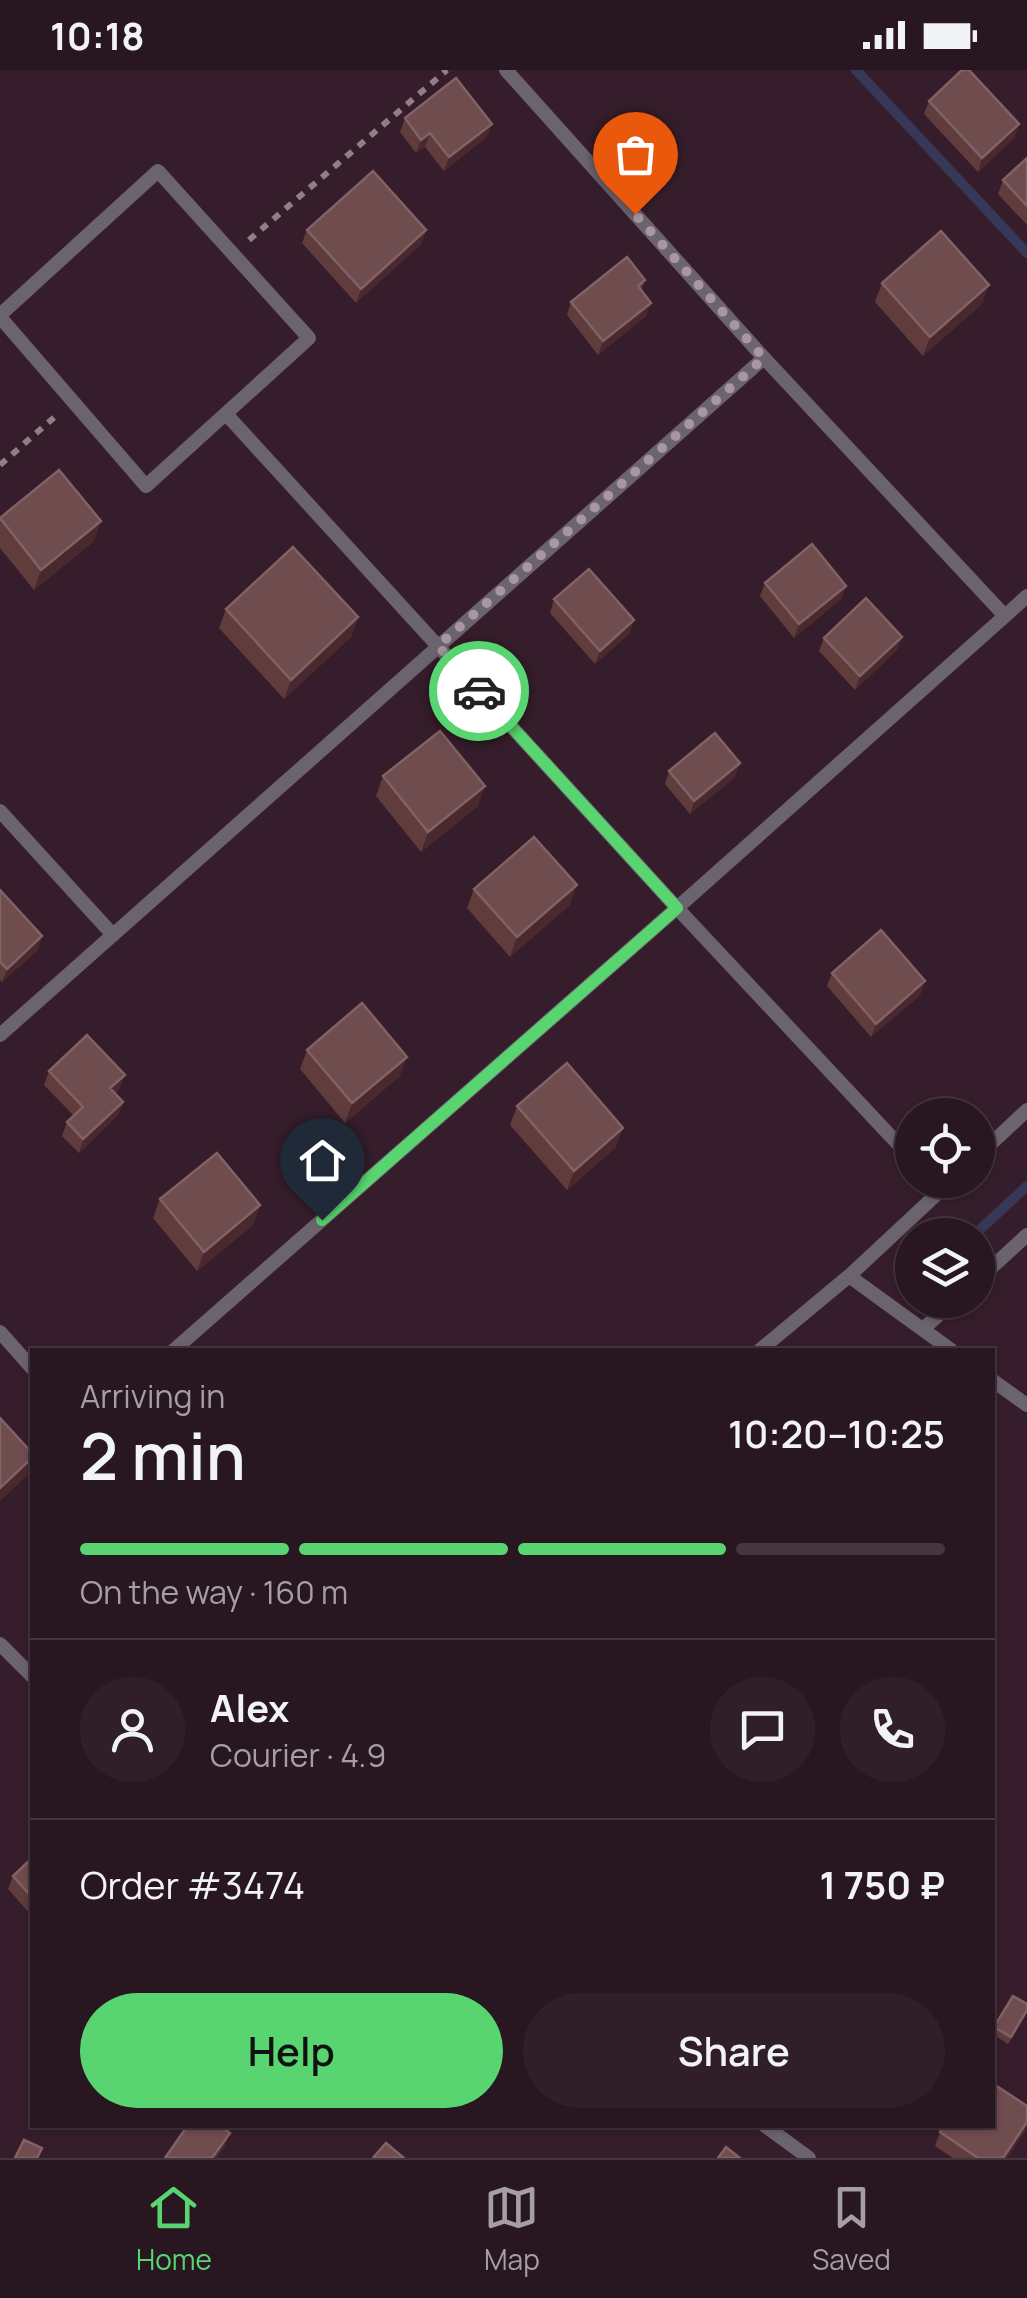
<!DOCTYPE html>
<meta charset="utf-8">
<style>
body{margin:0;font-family:Manrope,sans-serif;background:#301f29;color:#f1f3f6;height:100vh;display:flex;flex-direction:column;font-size:38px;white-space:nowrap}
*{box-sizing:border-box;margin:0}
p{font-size:32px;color:#a59fa5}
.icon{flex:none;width:55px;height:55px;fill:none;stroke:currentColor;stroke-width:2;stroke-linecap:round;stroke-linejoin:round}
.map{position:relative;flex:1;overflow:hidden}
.details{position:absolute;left:30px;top:1278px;width:965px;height:780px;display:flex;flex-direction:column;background:#281620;border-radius:0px;box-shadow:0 2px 8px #0004,0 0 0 2px #44353e}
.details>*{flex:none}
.buttons{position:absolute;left:895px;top:1028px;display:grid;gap:20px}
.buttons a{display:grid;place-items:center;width:100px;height:100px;border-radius:50%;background:#281620;box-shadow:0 2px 8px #0004,0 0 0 2px #44353e;font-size:50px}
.pin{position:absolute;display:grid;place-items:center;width:85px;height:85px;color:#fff;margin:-102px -42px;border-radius:50% 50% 50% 0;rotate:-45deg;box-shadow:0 0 10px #0007}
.pin .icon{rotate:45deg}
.courier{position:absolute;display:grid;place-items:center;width:100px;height:100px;margin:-50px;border:8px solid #58d570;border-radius:50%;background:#fff;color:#222;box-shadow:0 2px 12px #0007}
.overview em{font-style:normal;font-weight:600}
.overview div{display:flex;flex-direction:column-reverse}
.overview{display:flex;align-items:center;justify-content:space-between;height:170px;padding:0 50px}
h1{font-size:65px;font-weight:600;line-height:75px}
.bar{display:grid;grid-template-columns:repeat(4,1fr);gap:15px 10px;align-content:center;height:120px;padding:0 50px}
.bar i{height:12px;border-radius:8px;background:#44353e}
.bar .current{background:#58d570}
.bar p{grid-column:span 4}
.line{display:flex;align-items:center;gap:25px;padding:0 50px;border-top:2px solid #44353e}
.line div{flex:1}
.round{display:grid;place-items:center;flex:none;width:105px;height:105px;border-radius:52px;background:#301f29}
.primary-button{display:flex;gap:20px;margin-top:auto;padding:20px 50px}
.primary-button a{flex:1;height:115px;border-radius:60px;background:#58d570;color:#111;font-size:40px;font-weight:600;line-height:115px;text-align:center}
.primary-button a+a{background:#301f29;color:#f1f3f6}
.status{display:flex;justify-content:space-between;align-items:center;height:70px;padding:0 50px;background:#281620;direction:ltr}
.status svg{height:28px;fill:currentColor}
.tab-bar{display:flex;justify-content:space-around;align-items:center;height:140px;border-top:2px solid #44353e;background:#281620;font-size:28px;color:#a59fa5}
.tab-bar a{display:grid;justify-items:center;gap:5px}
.tab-bar .current{color:#58d570}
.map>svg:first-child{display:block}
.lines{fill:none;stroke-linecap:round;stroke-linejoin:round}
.stream{stroke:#373757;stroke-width:10}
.path{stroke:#937e88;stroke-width:6;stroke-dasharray:8 8;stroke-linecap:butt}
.lane{stroke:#6b636e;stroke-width:14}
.wall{fill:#603c3c}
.shaded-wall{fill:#49282e}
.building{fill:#6f4c4e;stroke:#826264;stroke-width:2.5}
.done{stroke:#aa96a0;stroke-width:10;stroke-dasharray:0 18}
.route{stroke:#58d570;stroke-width:12}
</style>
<div class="status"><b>10:18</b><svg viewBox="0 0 49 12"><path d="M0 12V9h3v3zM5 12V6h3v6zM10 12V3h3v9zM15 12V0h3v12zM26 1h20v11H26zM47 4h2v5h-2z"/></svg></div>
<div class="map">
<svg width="1027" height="2088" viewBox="0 0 1027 2088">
<rect width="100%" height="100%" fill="#361d2b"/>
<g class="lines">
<path class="stream" d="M856,0L1027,183
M974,1165L1027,1116"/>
<path class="path" d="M249,170L447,0
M0,395L59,343"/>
<path class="lane" d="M506,0L764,288L1005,546L677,838L912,1089
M0,245L158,101L309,268L146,416L0,247
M1005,546L1027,526
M0,741L113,865
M0,965L764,288
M978,1086L1027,1040
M849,1206L951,1280
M978,1210L1027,1165
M923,1259L955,1230
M0,1262L32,1298
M174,1280L677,838L227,345
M760,1280L849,1206L952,1110
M992,1310L1027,1335
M0,1574L32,1606
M764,2055L809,2088"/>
</g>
<path class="wall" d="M929,31L1019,54L1014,68L978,102L924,44Z
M405,48L487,67L444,101L425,77L416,83L400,62Z
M1027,88V155L998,124L1003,110Z
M307,160H426L421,174L356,233L302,173Z
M645,210L641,221L646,246L598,285L567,245L571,232Z
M882,213L982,234L923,286L875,232Z
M0,448L94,471L34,520L0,478Z
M765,513L846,516L841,529L794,568L760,526Z
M554,529L634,550L629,564L595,594L550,543Z
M226,539L358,547L351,567L284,629L219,558Z
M902,567L897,580L855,620L819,581L824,568Z
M669,701L735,707L690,744L665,714Z
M383,706L478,736L421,782L376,726Z
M474,819L570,835L510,887L467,838Z
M0,820L38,880L2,912L0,910Z
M832,903L925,911L920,925L871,967L827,916Z
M307,980L400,1006L345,1053L300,999Z
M49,1001L120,1018L115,1023L123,1032L118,1045L79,1083L62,1066L67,1052L74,1046L44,1015Z
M517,1036L616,1077L567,1120L510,1055Z
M160,1129L260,1135L253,1155L197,1201L153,1148Z
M32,1788V1846L8,1819L13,1806Z
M1027,1934V1942L1008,1974L992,1964L994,1957Z
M1027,2058L1007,2088H953L935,2076L940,2062Z"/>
<path class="shaded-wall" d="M492,54L487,67L444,101L449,87Z
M1019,54L1014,68L978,102L982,88Z
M430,63L425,77L416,83L421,70Z
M426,160L421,174L356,233L361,219Z
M989,215L982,234L923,286L930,267Z
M651,233L646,246L598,285L603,271Z
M101,451L94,471L34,520L41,500Z
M846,516L841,529L794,568L799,554Z
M358,547L351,567L284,629L291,610Z
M634,550L629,564L595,594L600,581Z
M902,567L897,580L855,620L860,606Z
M740,693L735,707L690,744L694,731Z
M485,716L478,736L421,782L428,762Z
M577,815L570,835L510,887L517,867Z
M42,866L38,880L2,912L7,899Z
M925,911L920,925L871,967L876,954Z
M407,987L400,1006L345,1053L352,1033Z
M125,1005L120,1018L105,1032L110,1018Z
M123,1032L118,1045L79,1083L83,1069Z
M623,1058L616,1077L567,1120L574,1101Z
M260,1135L253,1155L197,1201L204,1182Z
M32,1388L28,1405L0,1431V1418Z
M1027,2052V2058L1007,2088H1003Z
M230,2063L225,2076L217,2088H212Z"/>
<path class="building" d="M962,0H969L1019,54L982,88L929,31Z
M456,8L492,54L449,87L430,63L421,70L405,48Z
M1027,88V136L1003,110Z
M373,101L426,160L361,219L307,160Z
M941,161L989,215L930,267L882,213Z
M627,187L645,210L638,216L651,233L603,271L571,232Z
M59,400L101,451L41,500L0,448Z
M812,474L846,516L799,554L765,513Z
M293,477L358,547L291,610L226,539Z
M589,499L634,550L600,581L554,529Z
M866,528L902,567L860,606L824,568Z
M440,661L485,716L428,762L383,706Z
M715,663L740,693L694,731L669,701Z
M534,767L577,815L517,867L474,819Z
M0,820L42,866L7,899L0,892Z
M881,860L925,911L876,954L832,903Z
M362,933L407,987L352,1033L307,980Z
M87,965L125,1005L110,1018L123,1032L83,1069L67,1052L83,1037L49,1001Z
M567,993L623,1058L574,1101L517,1036Z
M217,1083L260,1135L204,1182L160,1129Z
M0,1348L32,1383V1388L0,1418Z
M32,1788V1827L13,1806Z
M1013,1926L1027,1934V1940L1011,1967L994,1957Z
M992,2013L1027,2036V2052L1003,2088H978L940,2062L945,2055H992Z
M188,2055H219L230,2063L212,2088H165Z
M24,2070L42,2078L37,2088H15Z
M386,2073L404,2088H373Z
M726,2077L740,2088H718Z"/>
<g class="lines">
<path class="done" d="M479,621L438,576L764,288L635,144"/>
<path class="route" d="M322,1150L677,838L479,621"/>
</g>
</svg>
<div class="buttons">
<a><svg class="icon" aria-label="locate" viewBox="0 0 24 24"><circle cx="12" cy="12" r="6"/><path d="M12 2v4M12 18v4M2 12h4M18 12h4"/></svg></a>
<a><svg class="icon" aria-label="layers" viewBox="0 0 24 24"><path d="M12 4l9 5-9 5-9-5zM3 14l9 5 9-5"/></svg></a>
</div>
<div class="pin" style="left:635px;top:144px;background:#ea580c"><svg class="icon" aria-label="bag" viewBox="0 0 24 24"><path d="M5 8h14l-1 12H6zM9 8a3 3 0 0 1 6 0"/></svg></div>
<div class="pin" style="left:322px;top:1150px;background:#1f2937"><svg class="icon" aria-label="home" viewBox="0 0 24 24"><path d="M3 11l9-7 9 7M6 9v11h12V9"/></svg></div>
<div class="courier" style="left:479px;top:621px"><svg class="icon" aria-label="car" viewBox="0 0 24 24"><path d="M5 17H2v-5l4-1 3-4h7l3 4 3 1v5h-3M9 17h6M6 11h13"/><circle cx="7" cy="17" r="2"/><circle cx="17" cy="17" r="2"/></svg></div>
<section class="details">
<div class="overview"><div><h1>2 min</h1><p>Arriving in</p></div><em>10:20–10:25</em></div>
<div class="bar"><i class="current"></i><i class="current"></i><i class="current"></i><i></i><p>On the way · 160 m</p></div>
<div class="line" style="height:180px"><a class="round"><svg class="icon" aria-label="person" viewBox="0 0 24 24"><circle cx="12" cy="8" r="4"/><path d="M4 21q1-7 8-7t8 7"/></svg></a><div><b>Alex</b><p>Courier · 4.9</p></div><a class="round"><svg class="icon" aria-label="chat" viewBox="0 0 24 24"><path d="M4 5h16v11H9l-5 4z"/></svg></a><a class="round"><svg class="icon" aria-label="phone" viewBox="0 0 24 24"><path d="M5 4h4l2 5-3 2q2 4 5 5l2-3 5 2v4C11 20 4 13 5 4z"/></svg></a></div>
<div class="line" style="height:130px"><div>Order #3474</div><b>1 750 ₽</b></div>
<div class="primary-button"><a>Help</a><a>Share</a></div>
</section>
</div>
<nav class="tab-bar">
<a class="current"><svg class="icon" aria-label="home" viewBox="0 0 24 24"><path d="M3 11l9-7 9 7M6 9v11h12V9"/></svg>Home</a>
<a><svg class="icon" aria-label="map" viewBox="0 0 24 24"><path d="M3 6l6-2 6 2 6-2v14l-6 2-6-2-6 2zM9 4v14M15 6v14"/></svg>Map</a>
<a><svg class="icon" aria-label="saved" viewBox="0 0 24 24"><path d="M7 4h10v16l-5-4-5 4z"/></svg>Saved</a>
</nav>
